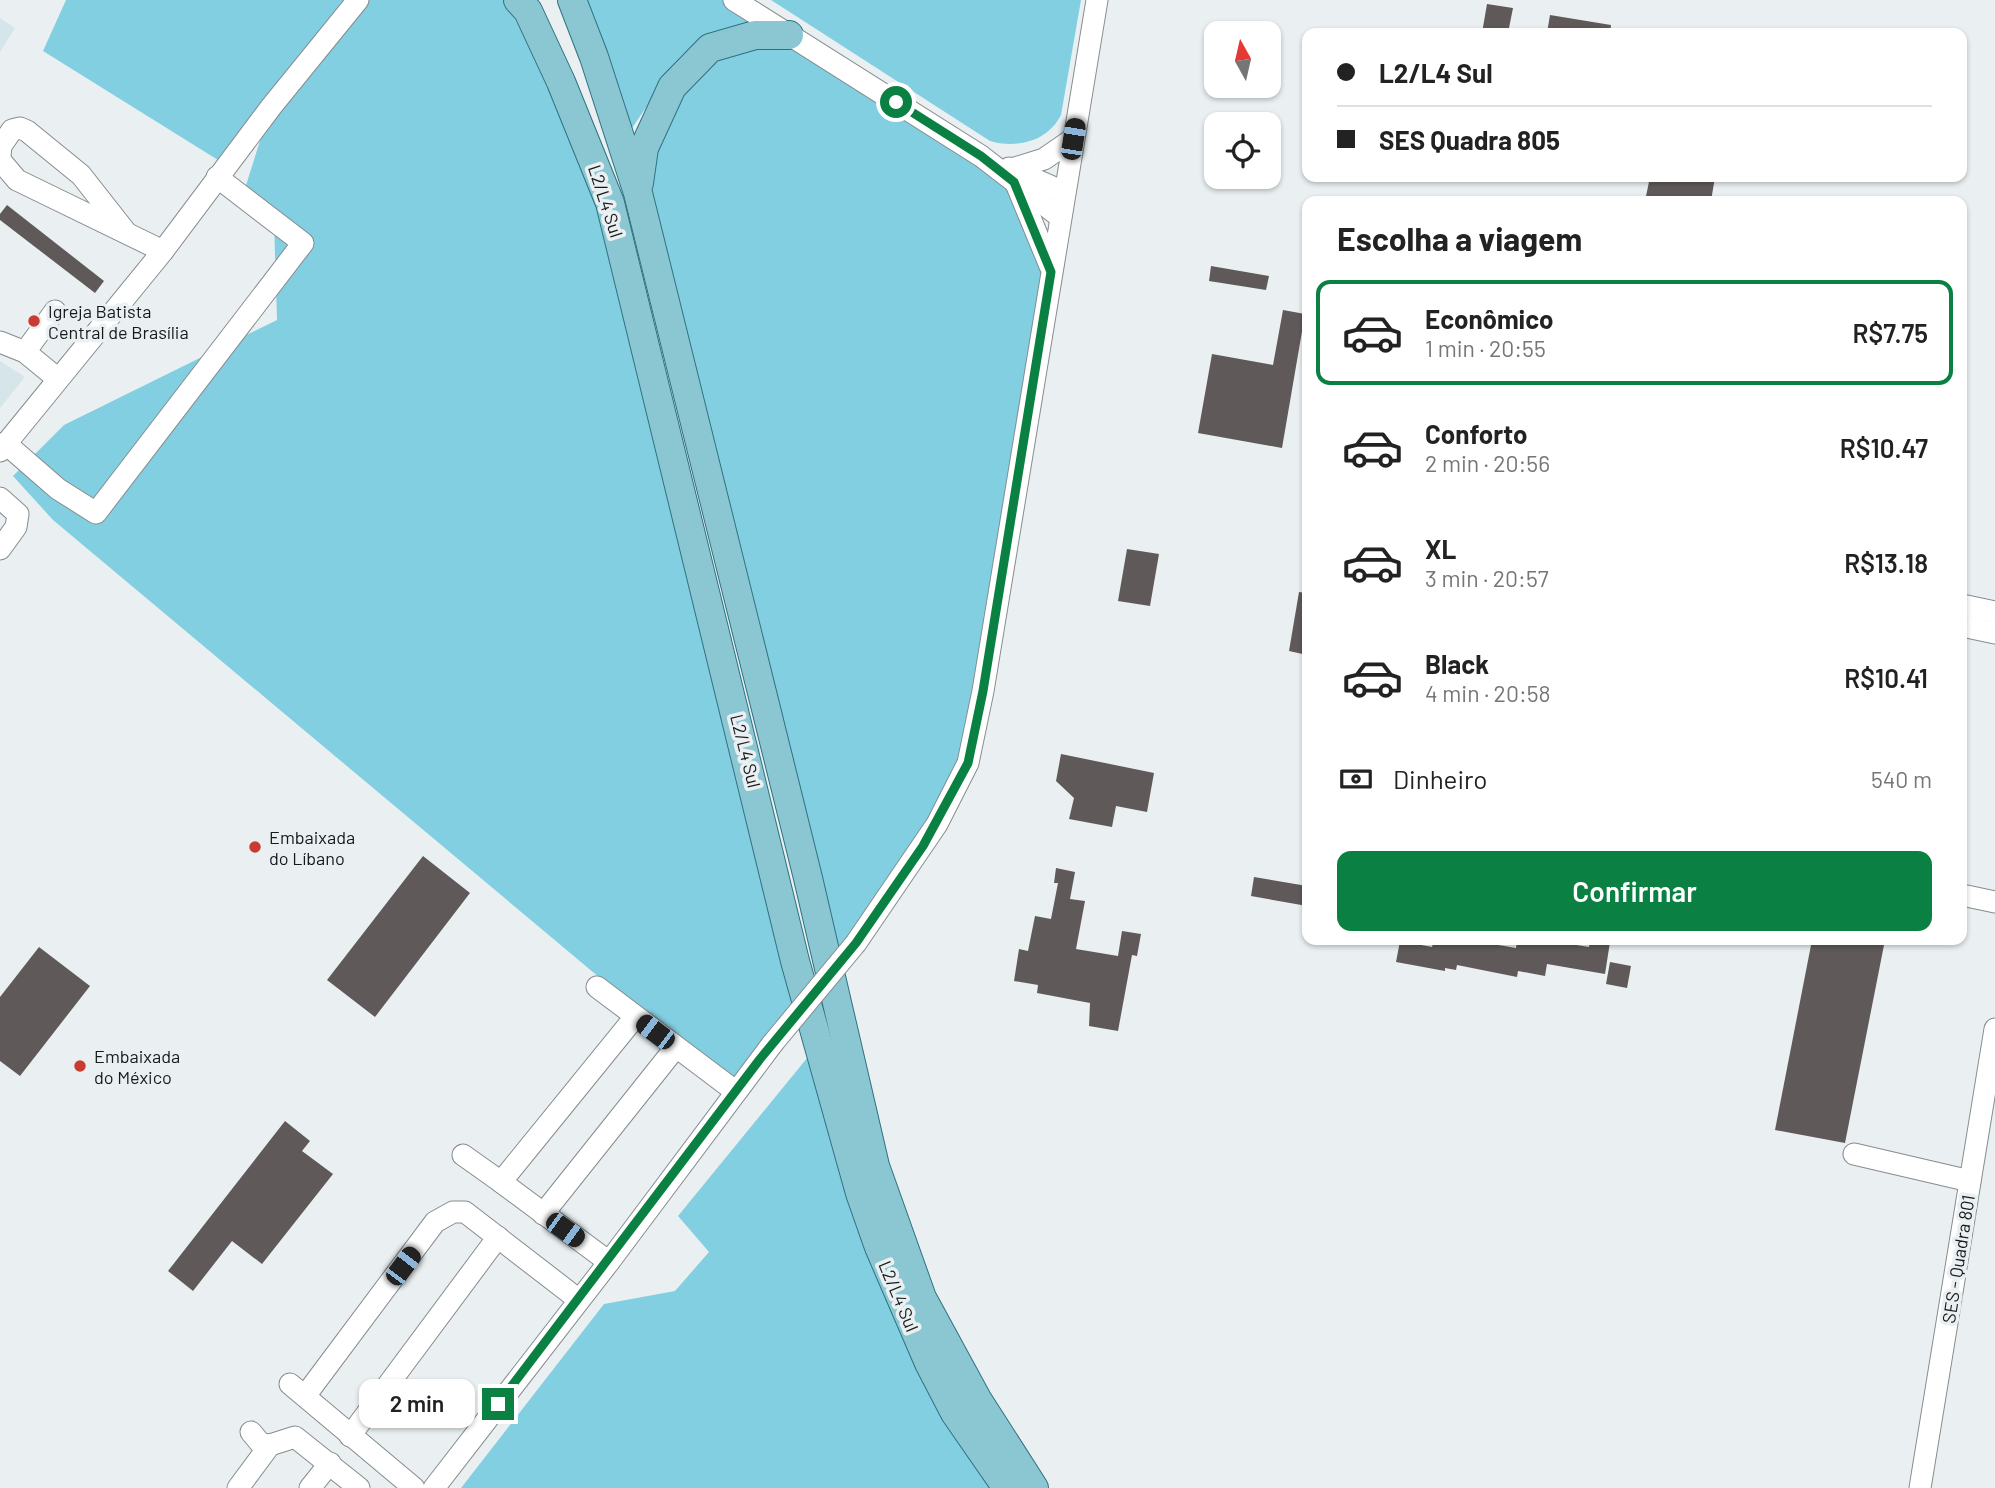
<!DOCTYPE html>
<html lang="pt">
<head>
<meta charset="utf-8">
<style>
	body { margin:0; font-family:Barlow,sans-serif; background:#f6f6f6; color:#222; height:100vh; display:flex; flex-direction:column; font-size:26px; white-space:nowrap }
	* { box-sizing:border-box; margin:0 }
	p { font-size:23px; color:#767676 }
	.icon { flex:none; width:38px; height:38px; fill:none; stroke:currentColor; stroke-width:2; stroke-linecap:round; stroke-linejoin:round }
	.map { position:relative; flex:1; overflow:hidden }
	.panel { position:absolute; left:1302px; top:196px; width:665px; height:749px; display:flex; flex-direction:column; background:#fff; border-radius:14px; box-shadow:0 2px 5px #0004 }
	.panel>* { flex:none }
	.hud { position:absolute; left:1302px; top:28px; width:665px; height:154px; border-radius:14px; box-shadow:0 2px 5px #0004; display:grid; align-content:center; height:154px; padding:0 35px; background:#fff }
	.needle { width:46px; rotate:352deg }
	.controls { position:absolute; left:1204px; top:21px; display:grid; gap:14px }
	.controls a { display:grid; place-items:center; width:77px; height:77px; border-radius:14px; background:#fff; box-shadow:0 2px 5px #0004; font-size:35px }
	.end { position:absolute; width:32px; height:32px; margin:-16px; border:9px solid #0b8043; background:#fff; box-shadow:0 0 0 4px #fff }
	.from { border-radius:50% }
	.bubble { position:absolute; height:49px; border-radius:14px; background:#fff; box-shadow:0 2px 5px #0004; font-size:23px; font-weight:600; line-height:49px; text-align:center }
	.car { position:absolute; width:21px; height:42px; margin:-21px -10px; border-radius:9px; box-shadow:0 0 5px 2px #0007; background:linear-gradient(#222 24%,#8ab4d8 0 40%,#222 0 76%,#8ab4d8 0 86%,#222 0) }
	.hud b { display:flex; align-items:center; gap:24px; height:66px; font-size:26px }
	.hud b+b { border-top:2px solid #e0e0e0 }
	.hud i { width:18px; height:18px; background:#222 }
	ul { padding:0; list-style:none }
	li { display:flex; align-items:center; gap:21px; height:105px; margin:0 14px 10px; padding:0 21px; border:4px solid transparent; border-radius:14px }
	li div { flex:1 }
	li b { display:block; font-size:26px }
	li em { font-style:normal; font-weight:600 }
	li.selected { border-color:#0b8043 }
	li>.icon { width:63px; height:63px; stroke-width:1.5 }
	h2 { padding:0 35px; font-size:32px; line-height:84px }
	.pay { display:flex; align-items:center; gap:18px; height:77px; padding:0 35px; font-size:26px }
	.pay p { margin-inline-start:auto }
	.cta { display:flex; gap:14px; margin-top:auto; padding:14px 35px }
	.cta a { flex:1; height:80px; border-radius:14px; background:#0b8043; color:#fff; font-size:28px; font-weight:600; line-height:80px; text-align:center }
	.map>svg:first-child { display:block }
	.built { fill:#d6e5e9 }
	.green { fill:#83cfe2 }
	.building { fill:#5f5a59 }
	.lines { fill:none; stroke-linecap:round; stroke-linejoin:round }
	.minor-casing { stroke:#868c8d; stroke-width:23 }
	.major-casing { stroke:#30717f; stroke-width:30 }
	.minor { stroke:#fff; stroke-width:21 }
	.major { stroke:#8bc7d3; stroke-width:28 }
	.minor-bridge-casing { stroke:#868c8d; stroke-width:23; stroke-linecap:butt }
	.minor-bridge { stroke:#fff; stroke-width:21 }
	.route { stroke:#0b8043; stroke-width:9 }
	.poi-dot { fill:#c93c31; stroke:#eaf0f2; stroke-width:2.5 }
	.labels { text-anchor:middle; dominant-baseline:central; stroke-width:7; stroke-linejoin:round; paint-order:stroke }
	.street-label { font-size:18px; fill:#17191a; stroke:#eaf0f2 }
	.poi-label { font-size:18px; fill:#17191a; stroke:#eaf0f2; text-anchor:start }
</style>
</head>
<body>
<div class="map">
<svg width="1995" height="1488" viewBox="0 0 1995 1488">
	<rect width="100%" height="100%" fill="#eaf0f2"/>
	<g class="built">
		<polygon points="0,18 15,28 0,52"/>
		<polygon points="0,361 25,377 0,408"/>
	</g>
	<g class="green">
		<polygon points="66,0 518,0 610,203 805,995 735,1091 53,520 13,476 64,425 277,320 274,221 242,198 270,109 226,165 43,51"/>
		<polygon points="572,0 734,0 1015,182 1051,272 968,763 856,943 826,955 638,193 644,148 708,48 676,63 622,143"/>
		<path d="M 771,0 L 1081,0 L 1061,115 C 1048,141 1017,149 990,141 Z"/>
		<polygon points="812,1052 994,1488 461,1488 604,1304 675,1291 709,1252 678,1216"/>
	</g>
	<g class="building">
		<polygon points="1487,4 1513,8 1508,33 1482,33"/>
		<polygon points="1550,15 1611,25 1610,33 1547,33"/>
		<polygon points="1650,177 1715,177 1711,201 1645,201"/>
		<polygon points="7,205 104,281 95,293 0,220 0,214"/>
		<polygon points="1211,266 1269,276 1266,290 1209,281"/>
		<polygon points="1283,310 1305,314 1282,448 1198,433 1212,354 1273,365"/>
		<polygon points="1127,549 1159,554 1150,606 1118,601"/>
		<polygon points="1299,592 1307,593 1307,655 1289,651"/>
		<polygon points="1061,754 1154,773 1147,812 1116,806 1112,827 1069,819 1074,798 1056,781"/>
		<polygon points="423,856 470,893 375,1017 327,980"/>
		<polygon points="1056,868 1075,872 1070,899 1085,901 1076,949 1118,956 1122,931 1141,934 1137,956 1132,955 1118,1031 1089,1026 1090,1003 1037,993 1038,985 1014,981 1019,949 1028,951 1035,916 1051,919 1058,883 1054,883"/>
		<polygon points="1254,877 1307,886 1307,906 1251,896"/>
		<polygon points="1434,940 1469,940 1516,948 1517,940 1550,945 1551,941 1589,947 1590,940 1610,942 1605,974 1547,964 1545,976 1518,971 1517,977 1457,965 1456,970 1445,968 1445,971 1396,962 1400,941 1432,947"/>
		<polygon points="1812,940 1885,940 1845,1143 1775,1130"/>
		<polygon points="39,947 90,986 20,1076 0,1061 0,997"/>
		<polygon points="1610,962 1631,966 1627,988 1606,984"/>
		<polygon points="285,1121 310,1141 302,1151 333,1174 262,1264 232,1241 193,1291 168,1271"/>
	</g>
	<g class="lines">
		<g class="minor-casing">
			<g id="minor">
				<polyline points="734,0 981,156 1060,217"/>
				<polyline points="0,156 1,146 12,130 20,128 27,131 81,175 125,231"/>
				<polyline points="0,160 17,180 163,251"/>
				<polyline points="1009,168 1064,192"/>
				<polyline points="1012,169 1044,159 1073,139"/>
				<polyline points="1017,186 1050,266"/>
				<polyline points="0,342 25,352 58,379"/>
				<polyline points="25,352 55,311"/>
				<polyline points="5,443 58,489 96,513 303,243 217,177"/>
				<polyline points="0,451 163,251 271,107 358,0"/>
				<polyline points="0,498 18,514 16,527 0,549"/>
				<polyline points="1962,605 1995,612"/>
				<polyline points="1962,626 1995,633"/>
				<polyline points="1962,895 1995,902"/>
				<polyline points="856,943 937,824 968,763 983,691 1097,0"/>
				<polyline points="597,987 735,1091"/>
				<polyline points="1854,1154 1970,1181"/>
				<polyline points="463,1155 501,1182"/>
				<polyline points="543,1214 676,1047"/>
				<polyline points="609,1262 501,1182 635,1017"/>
				<polyline points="290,1384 414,1488"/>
				<polyline points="305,1396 435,1222 453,1212 465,1212 579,1300"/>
				<polyline points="251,1432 261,1444 270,1445 295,1437 359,1488"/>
				<polyline points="350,1436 498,1237"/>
				<polyline points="238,1488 270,1445"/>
				<polyline points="310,1488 330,1463"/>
				<polyline points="434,1488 609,1262 773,1043"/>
				<polyline points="1920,1488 1995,1029"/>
			</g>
		</g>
		<g class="major-casing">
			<g id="major">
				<polyline points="518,0 528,11 561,82 610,203 795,961 860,1193 879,1247 929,1363 955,1413 1007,1488"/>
				<polyline points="572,0 594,57 638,193 808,878 875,1166 922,1298 977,1399 1034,1488"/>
				<polyline points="639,183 644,148 672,87 710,48 755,35 789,35"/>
			</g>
		</g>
		<use href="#minor" class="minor"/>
		<use href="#major" class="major"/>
		<g class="minor-bridge-casing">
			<polyline id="minor-bridge" points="773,1043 856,943"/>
		</g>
		<use href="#minor-bridge" class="minor-bridge"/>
	</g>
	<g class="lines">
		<polyline class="route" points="498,1404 760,1059 856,943 923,846 968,763 983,691 1051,272 1014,182 981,156 896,102"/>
	</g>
	<g class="poi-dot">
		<circle cx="34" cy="321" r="7"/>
		<circle cx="255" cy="847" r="7"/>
		<circle cx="80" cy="1066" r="7"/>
	</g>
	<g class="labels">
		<g class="street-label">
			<text transform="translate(606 201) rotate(72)">L2/L4 Sul</text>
			<text transform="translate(746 751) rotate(76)">L2/L4 Sul</text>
			<text transform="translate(1958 1259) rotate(-81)">SES - Quadra 801</text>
			<text transform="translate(899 1296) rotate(67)">L2/L4 Sul</text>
		</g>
		<g class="poi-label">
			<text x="48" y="311">Igreja Batista<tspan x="48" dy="21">Central de Brasília</tspan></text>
			<text x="269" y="837">Embaixada<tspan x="269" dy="21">do Líbano</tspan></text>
			<text x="94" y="1056">Embaixada<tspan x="94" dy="21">do México</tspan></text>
		</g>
	</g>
</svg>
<div class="controls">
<a><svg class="needle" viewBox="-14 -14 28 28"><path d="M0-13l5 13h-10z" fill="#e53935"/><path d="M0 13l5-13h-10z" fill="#767676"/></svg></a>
<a><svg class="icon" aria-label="locate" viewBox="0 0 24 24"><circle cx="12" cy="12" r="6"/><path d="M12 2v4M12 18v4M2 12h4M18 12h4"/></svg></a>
</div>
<i class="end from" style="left:896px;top:102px"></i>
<i class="end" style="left:498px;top:1404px"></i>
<div class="bubble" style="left:359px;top:1379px;width:116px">2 min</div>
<i class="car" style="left:1073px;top:139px;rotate:9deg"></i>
<i class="car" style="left:655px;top:1032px;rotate:307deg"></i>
<i class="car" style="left:565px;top:1230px;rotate:126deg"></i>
<i class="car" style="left:403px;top:1266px;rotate:37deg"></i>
<div class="hud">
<b><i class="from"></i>L2/L4 Sul</b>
<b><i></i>SES Quadra 805</b>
</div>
<section class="panel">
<h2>Escolha a viagem</h2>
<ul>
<li class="selected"><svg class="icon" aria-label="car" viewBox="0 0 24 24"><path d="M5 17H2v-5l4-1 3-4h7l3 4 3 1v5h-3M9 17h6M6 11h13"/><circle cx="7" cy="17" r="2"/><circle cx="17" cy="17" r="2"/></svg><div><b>Econômico</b><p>1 min · 20:55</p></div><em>R$7.75</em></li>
<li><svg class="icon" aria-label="car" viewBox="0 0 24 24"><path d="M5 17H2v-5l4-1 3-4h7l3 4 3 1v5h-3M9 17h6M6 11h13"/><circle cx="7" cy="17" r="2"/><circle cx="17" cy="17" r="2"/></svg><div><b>Conforto</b><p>2 min · 20:56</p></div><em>R$10.47</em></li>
<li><svg class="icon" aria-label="car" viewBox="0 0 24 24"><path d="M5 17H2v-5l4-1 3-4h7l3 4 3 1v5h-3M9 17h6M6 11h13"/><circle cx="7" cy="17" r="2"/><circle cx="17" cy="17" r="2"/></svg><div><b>XL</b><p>3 min · 20:57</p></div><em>R$13.18</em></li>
<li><svg class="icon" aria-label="car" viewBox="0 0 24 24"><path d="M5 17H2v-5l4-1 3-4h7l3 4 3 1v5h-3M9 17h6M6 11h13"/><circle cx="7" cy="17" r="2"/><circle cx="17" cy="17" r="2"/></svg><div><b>Black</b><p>4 min · 20:58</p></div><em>R$10.41</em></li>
</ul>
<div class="pay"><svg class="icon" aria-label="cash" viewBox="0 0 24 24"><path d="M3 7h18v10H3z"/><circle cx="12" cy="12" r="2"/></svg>Dinheiro<p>540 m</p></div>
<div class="cta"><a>Confirmar</a></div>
</section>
</div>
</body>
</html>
